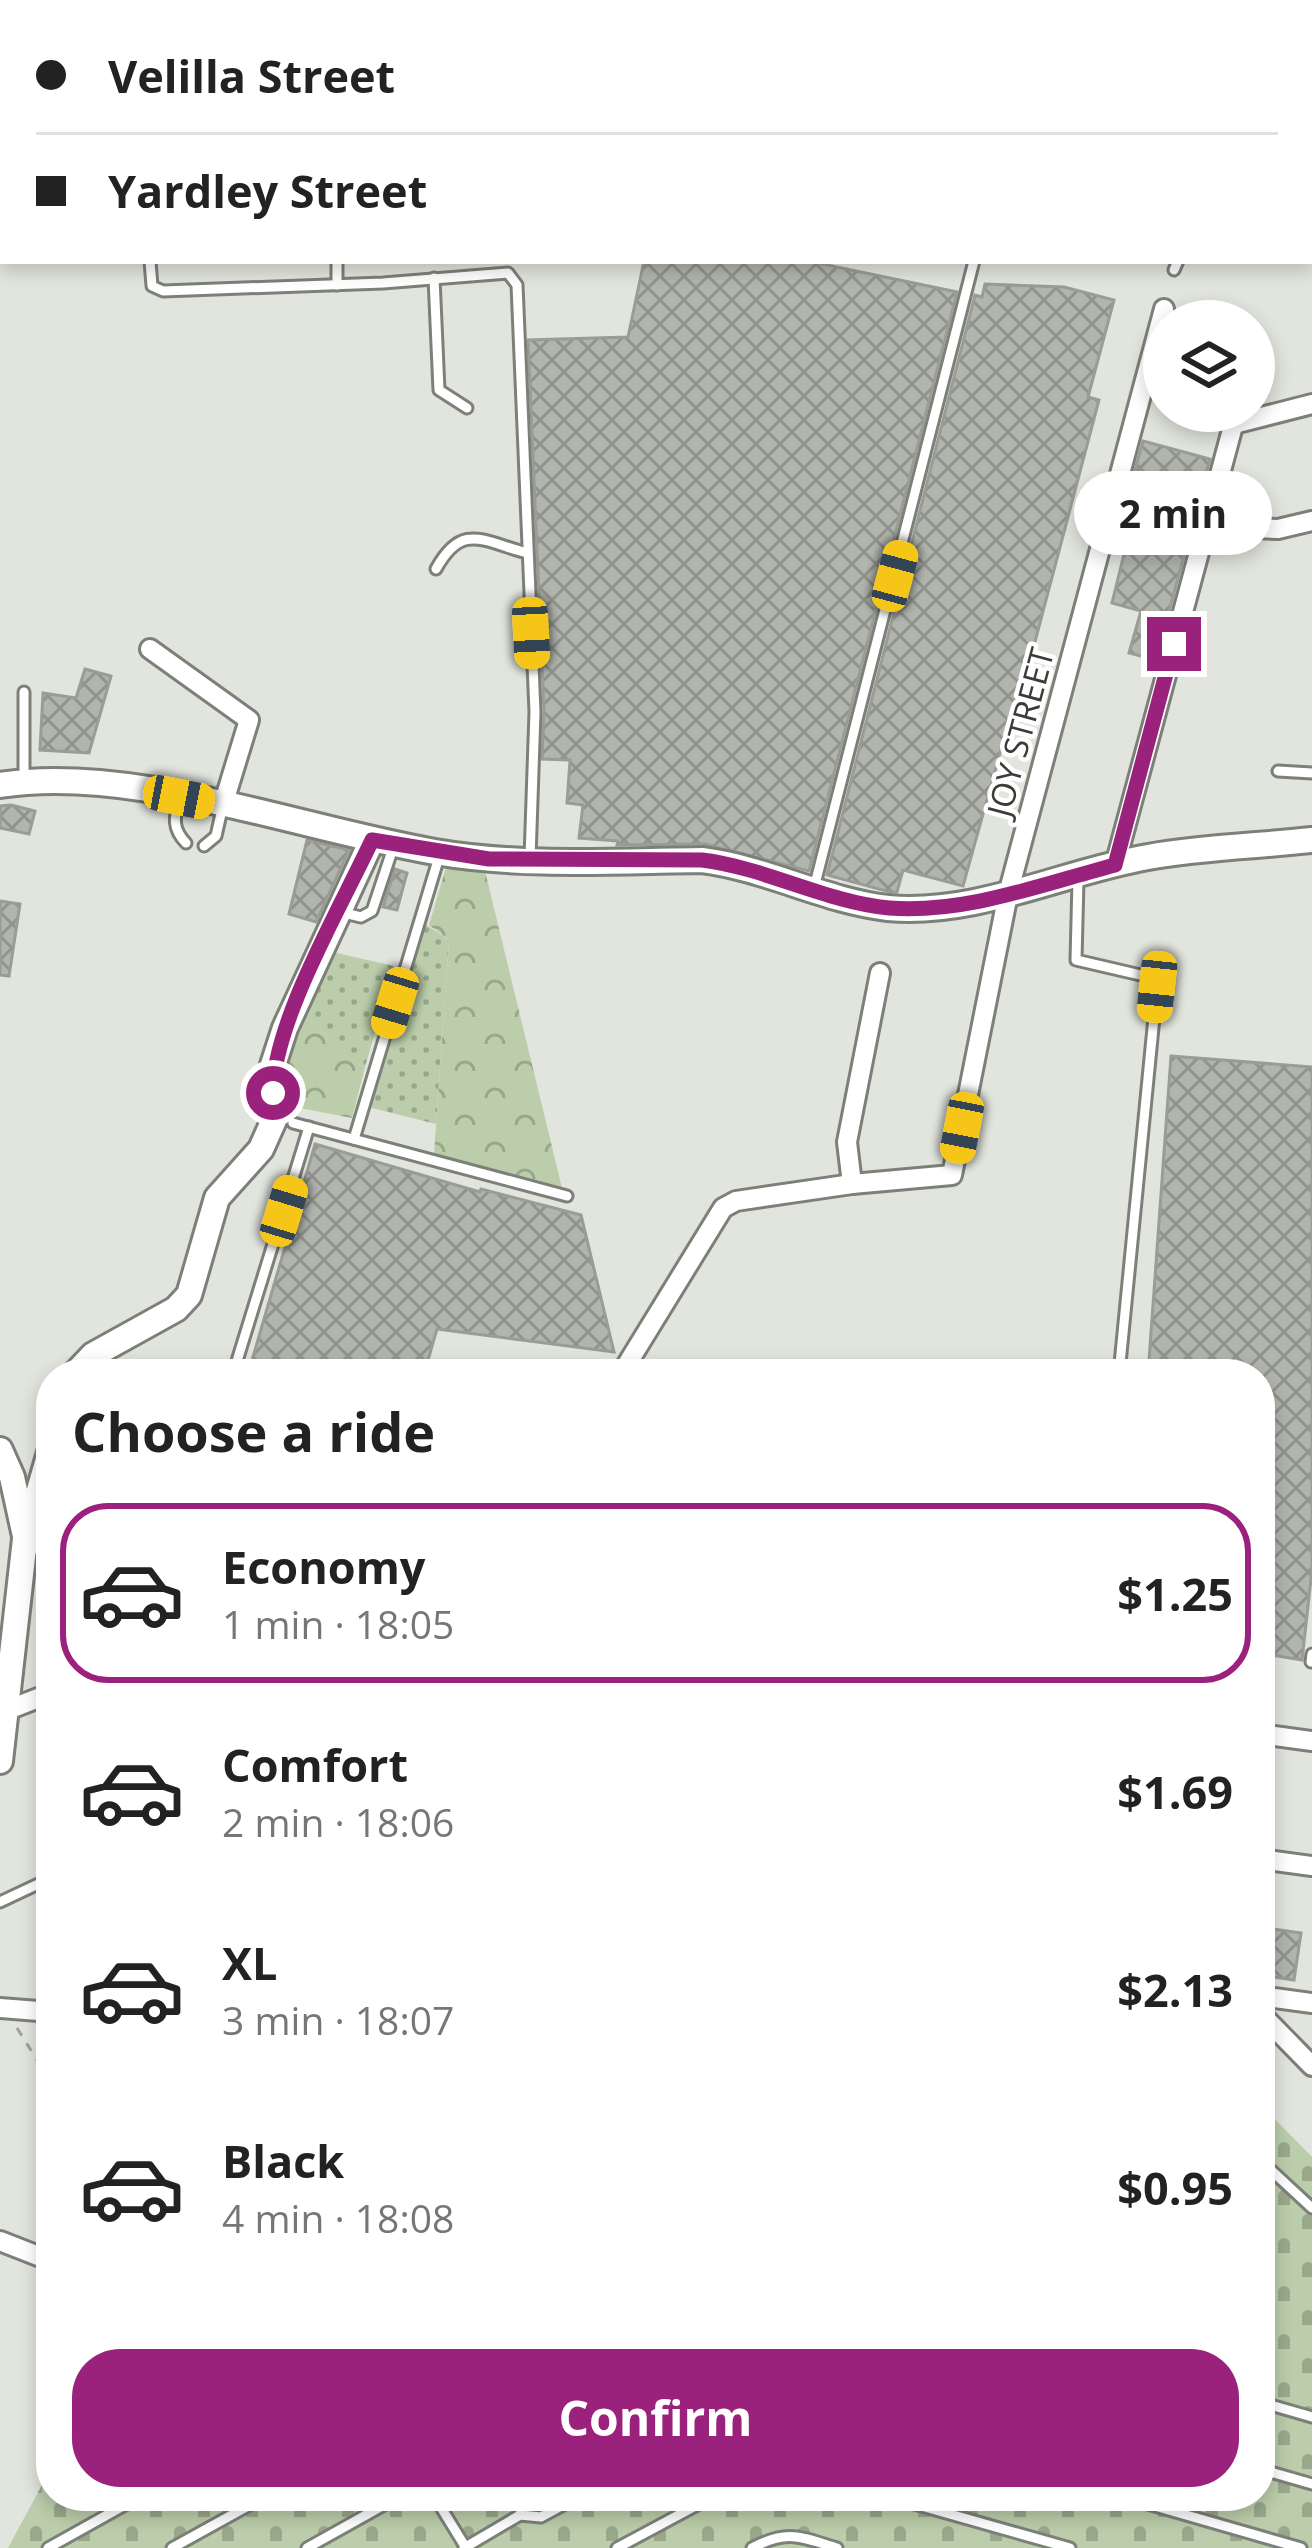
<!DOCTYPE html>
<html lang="en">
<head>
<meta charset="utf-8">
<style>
	body { margin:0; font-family:"Open Sans",sans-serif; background:#f2f2f2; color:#222; height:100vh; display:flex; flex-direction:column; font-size:45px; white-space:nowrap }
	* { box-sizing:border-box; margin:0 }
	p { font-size:39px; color:#767676 }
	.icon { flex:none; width:66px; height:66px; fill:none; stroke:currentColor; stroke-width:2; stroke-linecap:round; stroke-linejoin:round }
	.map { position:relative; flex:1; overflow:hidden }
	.details { position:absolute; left:36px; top:1359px; width:1239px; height:1152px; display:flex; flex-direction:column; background:#fff; border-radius:48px; box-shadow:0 6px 18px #0003 }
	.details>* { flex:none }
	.top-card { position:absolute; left:0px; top:0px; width:1314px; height:264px; box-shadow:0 6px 18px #0003; display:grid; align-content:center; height:264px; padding:0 36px; background:#fff }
	.fabs { position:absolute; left:1143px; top:300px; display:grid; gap:24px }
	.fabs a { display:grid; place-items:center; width:132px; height:132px; border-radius:50%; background:#fff; box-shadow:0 6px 18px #0003; font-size:60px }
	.end { position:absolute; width:54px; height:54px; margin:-27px; border:15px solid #9a227d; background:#fff; box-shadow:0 0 0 6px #fff }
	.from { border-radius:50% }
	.bubble { position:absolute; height:84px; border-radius:42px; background:#fff; box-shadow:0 6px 18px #0003; font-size:39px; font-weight:700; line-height:84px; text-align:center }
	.car { position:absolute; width:36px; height:72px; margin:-36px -18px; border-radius:15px; box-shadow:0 0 9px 3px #0007; background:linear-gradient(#f5c518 24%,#345 0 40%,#f5c518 0 76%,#345 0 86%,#f5c518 0) }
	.top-card b { display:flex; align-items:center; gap:42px; height:114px; font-size:45px }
	.top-card b+b { border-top:3px solid #e0e0e0 }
	.top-card i { width:30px; height:30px; background:#222 }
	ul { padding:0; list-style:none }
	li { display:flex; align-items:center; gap:36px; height:180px; margin:0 24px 18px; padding:0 12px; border:6px solid transparent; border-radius:48px }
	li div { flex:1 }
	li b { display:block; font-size:45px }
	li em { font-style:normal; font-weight:700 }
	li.on { border-color:#9a227d }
	li>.icon { width:108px; height:108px; stroke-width:1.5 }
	h2 { padding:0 36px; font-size:54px; line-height:144px }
	.primary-button { display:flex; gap:24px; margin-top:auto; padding:24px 36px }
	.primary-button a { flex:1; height:138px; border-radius:48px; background:#9a227d; color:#fff; font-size:48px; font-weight:700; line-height:138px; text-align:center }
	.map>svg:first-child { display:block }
	.grass { fill:url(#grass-dots) }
	.forest { fill:url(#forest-crowns) }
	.cemetery { fill:url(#cemetery-stones) }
	.building { fill:url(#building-cross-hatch); stroke:#999d95; stroke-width:3 }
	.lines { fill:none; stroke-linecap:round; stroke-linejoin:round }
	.service-casing { stroke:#7c8078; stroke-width:15 }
	.minor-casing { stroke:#7c8078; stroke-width:24 }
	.secondary-casing { stroke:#7c8078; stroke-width:30 }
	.path { stroke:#a0a39d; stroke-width:3; stroke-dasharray:9 9; stroke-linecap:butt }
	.service { stroke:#fff; stroke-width:9 }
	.minor { stroke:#fff; stroke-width:18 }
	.secondary { stroke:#fff; stroke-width:24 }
	.route { stroke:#9a227d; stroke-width:15 }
	.labels { text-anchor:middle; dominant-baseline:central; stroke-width:9; stroke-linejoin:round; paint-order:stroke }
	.street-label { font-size:33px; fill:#3a3c39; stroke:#fff }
</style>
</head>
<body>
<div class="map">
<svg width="1312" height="2548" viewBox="0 0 1312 2548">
	<defs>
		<pattern id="grass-dots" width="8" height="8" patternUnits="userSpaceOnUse" patternTransform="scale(3)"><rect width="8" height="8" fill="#bbcdaa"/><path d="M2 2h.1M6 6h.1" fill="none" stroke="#99a88b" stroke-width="1.8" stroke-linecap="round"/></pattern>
		<pattern id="forest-crowns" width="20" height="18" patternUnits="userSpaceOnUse" patternTransform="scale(3)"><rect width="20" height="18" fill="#bbcdaa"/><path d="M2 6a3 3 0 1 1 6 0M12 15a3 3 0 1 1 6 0" fill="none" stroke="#99a88b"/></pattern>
		<pattern id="cemetery-stones" width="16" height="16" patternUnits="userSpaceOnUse" patternTransform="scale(3)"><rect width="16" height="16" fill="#bbcdaa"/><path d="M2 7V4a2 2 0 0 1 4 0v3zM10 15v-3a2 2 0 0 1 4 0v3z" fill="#99a88b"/></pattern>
		<pattern id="building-cross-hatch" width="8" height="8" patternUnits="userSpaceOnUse" patternTransform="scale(3)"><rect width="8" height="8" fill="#b1b5ad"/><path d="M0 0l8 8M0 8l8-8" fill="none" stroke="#91948e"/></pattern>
	</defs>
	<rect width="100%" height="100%" fill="#e1e5dd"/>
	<g class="grass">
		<polygon points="425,924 449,940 436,1124 368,1107"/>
		<path d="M 328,951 L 394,966 L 365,1067 C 338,1057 324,1031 302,1013 Z"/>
	</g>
	<g class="forest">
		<polygon points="447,864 485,871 562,1188 434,1154 449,940 429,925"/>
		<path d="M 302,1013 C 324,1031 338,1057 365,1067 L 352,1118 L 289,1106 L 286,1067 Z"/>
	</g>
	<polygon class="cemetery" points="1260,2104 1312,2157 1312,2548 8,2548 51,2468 51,2496 1260,2496"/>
	<g class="building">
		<polygon points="644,261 808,261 957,292 809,871 705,844 617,845 618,841 579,838 583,805 567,803 570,760 542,759 544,712 528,340 628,337"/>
		<polygon points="985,284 1064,287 1114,300 1088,397 1099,400 1032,653 1028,652 963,886 903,870 897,892 890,892 827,875 975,295 982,297"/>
		<polygon points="1143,441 1210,459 1156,660 1129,653 1141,611 1112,603 1126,546 1115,543"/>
		<polygon points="85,669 111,676 89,753 40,750 43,693 76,698"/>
		<polygon points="11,805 35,811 29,834 0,828 0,806"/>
		<polygon points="307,840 349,850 316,922 289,914"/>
		<polygon points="395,869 407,873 397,910 383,907"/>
		<polygon points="0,901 20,904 9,976 0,975"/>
		<polygon points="1171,1056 1312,1067 1312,1570 1302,1660 1260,1653 1260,1374 1148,1374"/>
		<polygon points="315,1144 480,1192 481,1189 581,1215 614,1352 437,1329 424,1374 248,1374"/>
		<polygon points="1266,1928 1301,1933 1294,1980 1260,1975"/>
	</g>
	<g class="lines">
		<g class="service-casing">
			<g id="service">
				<polyline points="333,0 334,3"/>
				<polyline points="39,3 39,0"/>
				<polyline points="1003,3 1003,0"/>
				<polyline points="1296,3 1298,0"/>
				<polyline points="0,134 3,124"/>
				<polyline points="150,261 152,286 163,291 383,283 508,273 517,285 535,712 530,858"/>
				<polyline points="337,261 337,285"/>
				<polyline points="1174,270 1178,261"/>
				<polyline points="434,278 439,390 467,408"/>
				<path d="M 436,569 C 462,522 482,541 527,553"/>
				<polyline points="1278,771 1312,773"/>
				<polyline points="24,781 24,692"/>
				<path d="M 179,797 C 175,816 171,828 186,843"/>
				<polyline points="204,846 216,836 223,805"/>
				<polyline points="1078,880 1076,960 1149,977 1157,987 1119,1374"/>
				<polyline points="814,888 974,261"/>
				<polyline points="344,913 361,917 372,911 393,848"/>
				<polyline points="293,1123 567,1196"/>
				<polyline points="354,1139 439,857"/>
				<polyline points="233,1374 309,1127"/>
				<polyline points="1311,1662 1312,1654"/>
				<polyline points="0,1902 51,1878"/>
				<polyline points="1260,2160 1312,2208"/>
				<polyline points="1260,2402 1312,2417"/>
				<polyline points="1260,2469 1312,2484"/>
				<polyline points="434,2496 466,2548"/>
				<polyline points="886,2496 1070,2548"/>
				<polyline points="1120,2496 1301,2548"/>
				<polyline points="520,2515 526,2496"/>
				<polyline points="48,2548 141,2496"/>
				<polyline points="172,2548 266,2496"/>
				<polyline points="307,2548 400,2496"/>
				<polyline points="464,2548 520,2515 541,2517 580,2496"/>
				<polyline points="617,2548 714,2496"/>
				<path d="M 752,2548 C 788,2529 800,2537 837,2548"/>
			</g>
		</g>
		<g class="minor-casing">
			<g id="minor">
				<polyline points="1234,424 1312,404"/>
				<polyline points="1206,526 1278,529 1312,521"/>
				<polyline points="150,649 249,720 223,805"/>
				<polyline points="1115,865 1237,411"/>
				<polyline points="852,1184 847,1142 880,973"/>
				<polyline points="621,1374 723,1208 736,1201 852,1184 952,1175 1008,894 1164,309"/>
				<polyline points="25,1542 51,1547"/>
				<polyline points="5,1711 51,1693"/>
				<polyline points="1260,1734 1312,1741"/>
				<polyline points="1260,1859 1312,1866"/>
				<polyline points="1260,1996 1312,2003"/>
				<polyline points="0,2008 51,2012"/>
				<polyline points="1260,2013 1312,2066"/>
				<polyline points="0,2241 51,2261"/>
			</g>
		</g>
		<g class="secondary-casing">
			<g id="secondary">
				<path d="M 0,785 C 131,764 302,829 435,852 C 523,867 614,861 702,860 C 766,868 825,901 888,908 C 977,916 1062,872 1148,857 C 1201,847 1258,846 1312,840"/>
				<polyline points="75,1374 93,1355 176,1309 189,1295 217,1198 261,1149 274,1120 273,1065 285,1028 372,840"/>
				<polyline points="0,1450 12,1477 25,1536"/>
				<polyline points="0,1761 25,1539 51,1449"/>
			</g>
		</g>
		<polyline class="path" points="17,2028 51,2082"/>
		<use href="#service" class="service"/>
		<use href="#minor" class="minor"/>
		<use href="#secondary" class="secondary"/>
	</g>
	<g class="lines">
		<path class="route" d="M 273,1093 C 273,1022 341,907 372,840 L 489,859 L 702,860 C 766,868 826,902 889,908 C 965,914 1043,884 1115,865 L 1174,644"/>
	</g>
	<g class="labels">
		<g class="street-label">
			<text transform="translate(1020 732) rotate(-75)">JOY STREET</text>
		</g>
	</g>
</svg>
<div class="fabs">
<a><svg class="icon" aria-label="layers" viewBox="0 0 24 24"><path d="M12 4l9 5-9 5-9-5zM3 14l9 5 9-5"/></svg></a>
</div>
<i class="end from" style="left:273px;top:1093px"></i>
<i class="end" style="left:1174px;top:644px"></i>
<div class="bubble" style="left:1074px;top:471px;width:198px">2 min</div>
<i class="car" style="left:895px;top:576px;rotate:15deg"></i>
<i class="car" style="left:531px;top:633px;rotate:177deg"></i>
<i class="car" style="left:179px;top:797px;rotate:101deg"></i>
<i class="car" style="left:1157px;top:987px;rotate:186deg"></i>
<i class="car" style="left:395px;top:1003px;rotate:197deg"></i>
<i class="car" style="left:962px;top:1128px;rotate:191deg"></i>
<i class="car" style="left:284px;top:1211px;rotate:17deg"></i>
<div class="top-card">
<b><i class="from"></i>Velilla Street</b>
<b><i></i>Yardley Street</b>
</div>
<section class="details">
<h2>Choose a ride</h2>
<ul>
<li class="on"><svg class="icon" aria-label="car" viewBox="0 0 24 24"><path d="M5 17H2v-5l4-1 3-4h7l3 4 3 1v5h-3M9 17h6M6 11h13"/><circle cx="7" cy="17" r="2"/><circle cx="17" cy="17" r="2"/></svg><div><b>Economy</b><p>1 min · 18:05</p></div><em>$1.25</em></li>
<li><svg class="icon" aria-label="car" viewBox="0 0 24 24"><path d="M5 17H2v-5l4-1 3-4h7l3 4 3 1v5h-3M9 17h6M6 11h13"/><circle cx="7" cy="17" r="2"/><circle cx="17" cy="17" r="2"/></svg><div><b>Comfort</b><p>2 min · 18:06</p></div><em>$1.69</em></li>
<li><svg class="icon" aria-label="car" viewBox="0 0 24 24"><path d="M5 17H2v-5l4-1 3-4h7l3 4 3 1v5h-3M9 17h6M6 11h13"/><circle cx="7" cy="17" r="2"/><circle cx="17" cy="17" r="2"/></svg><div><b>XL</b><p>3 min · 18:07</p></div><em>$2.13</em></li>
<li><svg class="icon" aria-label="car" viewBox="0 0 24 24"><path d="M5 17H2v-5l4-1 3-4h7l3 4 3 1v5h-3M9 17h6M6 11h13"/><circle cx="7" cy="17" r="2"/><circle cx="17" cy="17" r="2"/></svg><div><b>Black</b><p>4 min · 18:08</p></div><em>$0.95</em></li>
</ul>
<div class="primary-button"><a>Confirm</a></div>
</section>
</div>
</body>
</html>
